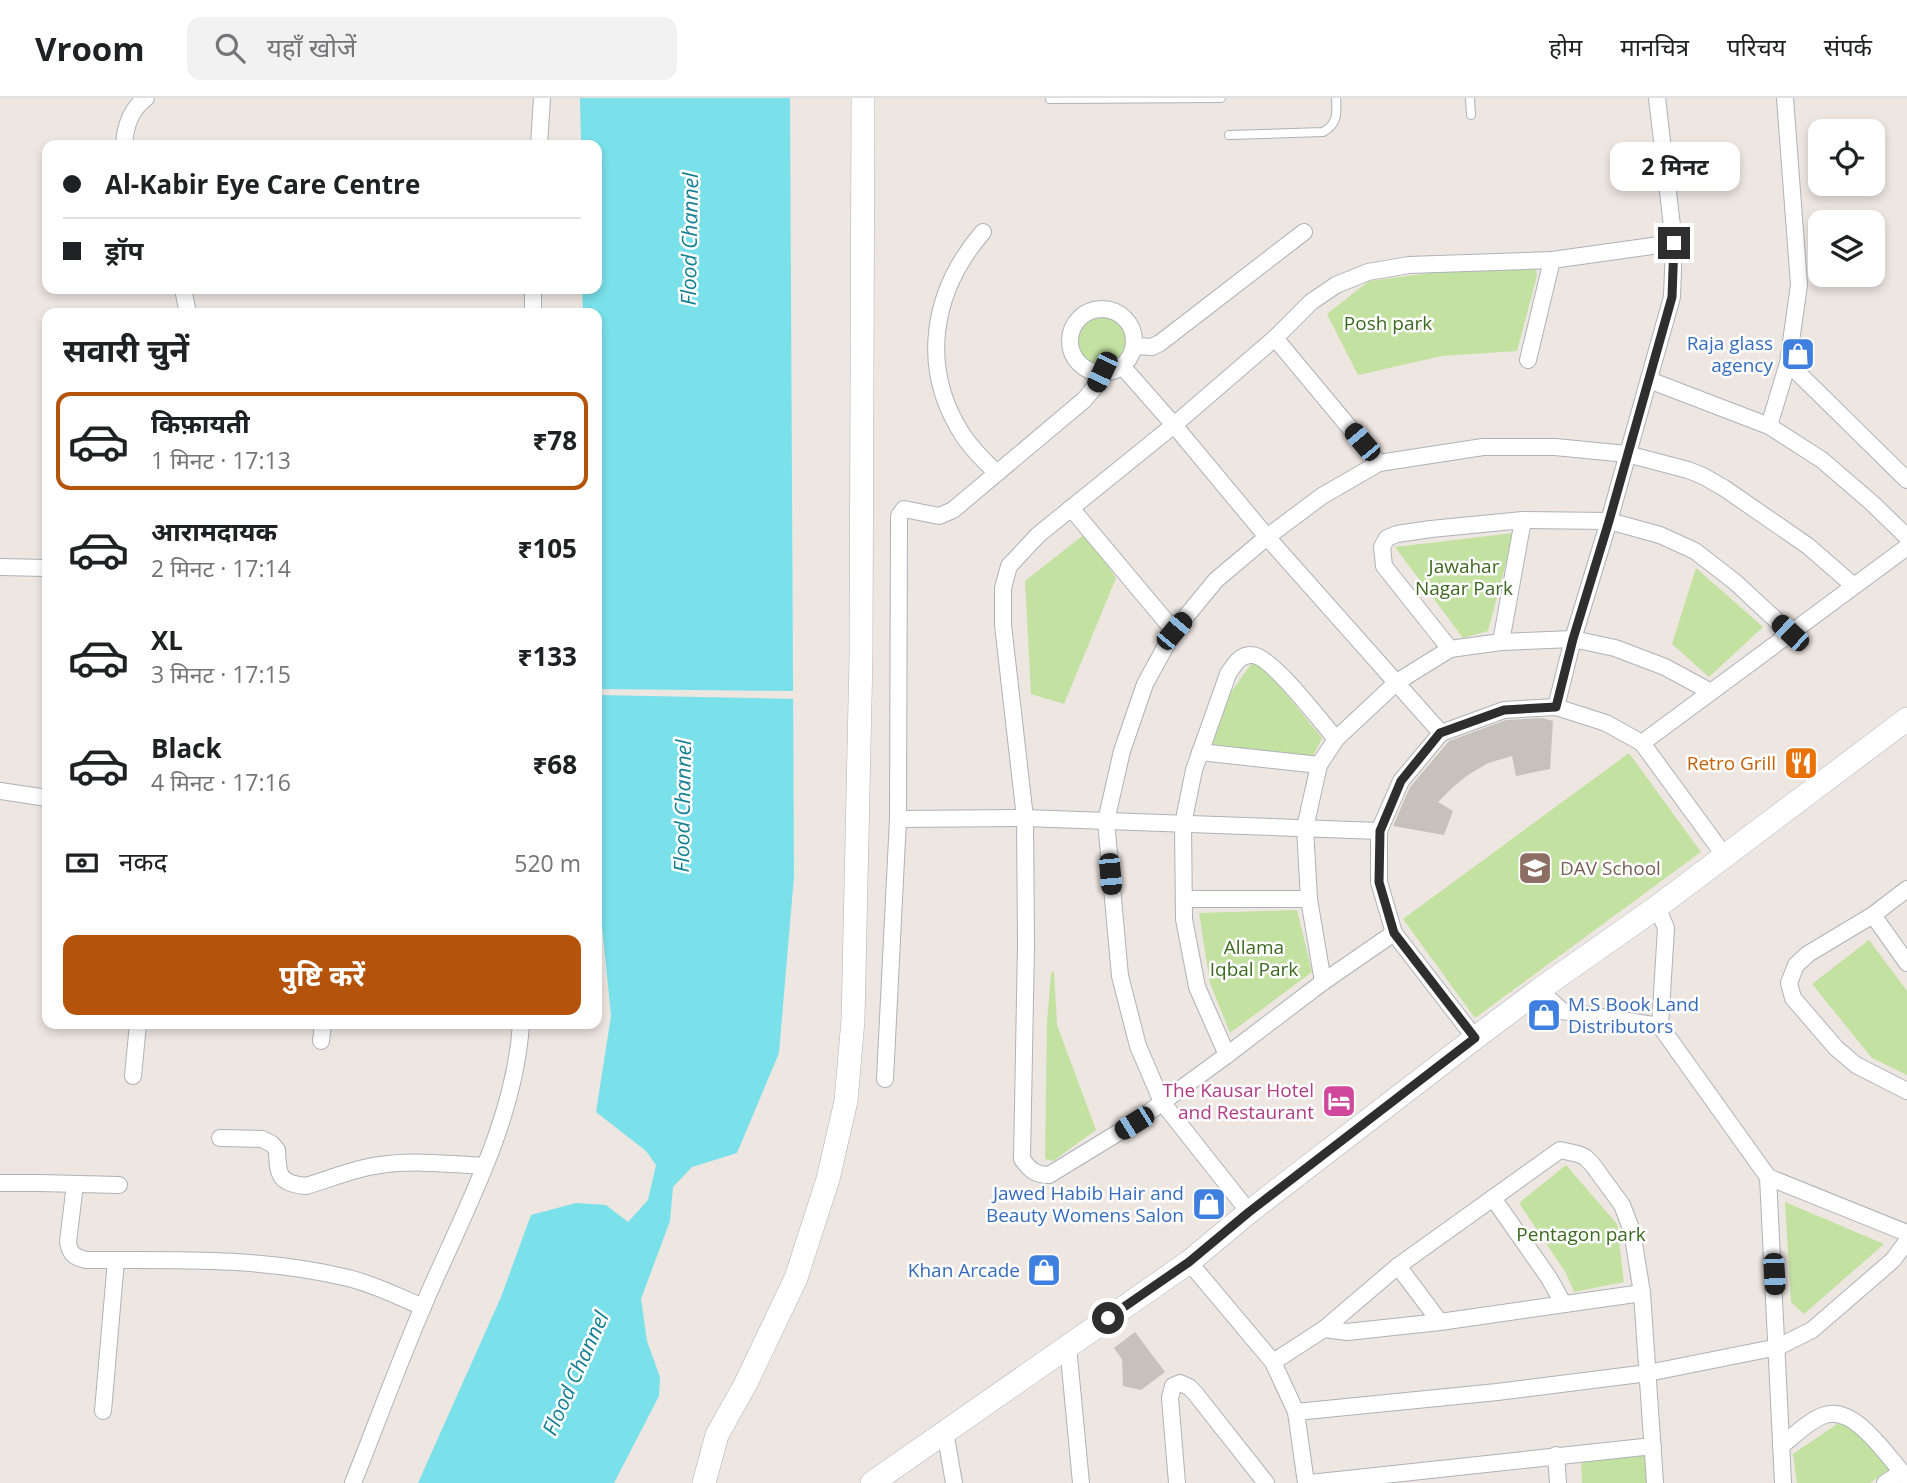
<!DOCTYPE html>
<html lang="hi">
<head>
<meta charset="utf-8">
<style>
	body { margin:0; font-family:"Open Sans","Noto Sans Devanagari",sans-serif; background:#f2f2f2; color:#202124; height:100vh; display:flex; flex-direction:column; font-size:26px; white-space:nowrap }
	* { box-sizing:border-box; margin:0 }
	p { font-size:23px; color:#757577 }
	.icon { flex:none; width:38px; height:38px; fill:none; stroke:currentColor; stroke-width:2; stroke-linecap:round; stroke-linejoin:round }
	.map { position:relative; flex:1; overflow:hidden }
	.side { position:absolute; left:42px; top:210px; width:560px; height:721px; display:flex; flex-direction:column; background:#fff; border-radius:14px; box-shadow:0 4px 10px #0003 }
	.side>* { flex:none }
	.guide { position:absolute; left:42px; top:42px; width:560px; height:154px; border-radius:14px; box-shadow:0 4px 10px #0003; display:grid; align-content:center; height:154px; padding:0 21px; background:#fff }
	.tools { position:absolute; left:1808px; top:21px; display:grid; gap:14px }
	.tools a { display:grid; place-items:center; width:77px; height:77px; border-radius:14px; background:#fff; box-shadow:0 4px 10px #0003; font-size:35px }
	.end { position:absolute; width:32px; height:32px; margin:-16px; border:9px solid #2e2e2e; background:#fff; box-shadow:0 0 0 4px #fff }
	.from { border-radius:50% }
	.bubble { position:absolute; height:49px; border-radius:14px; background:#fff; box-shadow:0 4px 10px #0003; font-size:23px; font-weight:700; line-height:49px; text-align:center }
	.car { position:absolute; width:21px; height:42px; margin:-21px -10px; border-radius:9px; box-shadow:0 0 5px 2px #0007; background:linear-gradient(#222 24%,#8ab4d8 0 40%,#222 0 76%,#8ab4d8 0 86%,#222 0) }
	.guide b { display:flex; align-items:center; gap:24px; height:66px; font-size:26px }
	.guide b+b { border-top:2px solid #e0e0e0 }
	.guide i { width:18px; height:18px; background:#202124 }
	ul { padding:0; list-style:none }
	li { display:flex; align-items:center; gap:21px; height:98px; margin:0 14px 10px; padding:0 7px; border:4px solid transparent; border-radius:14px }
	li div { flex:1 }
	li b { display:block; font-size:26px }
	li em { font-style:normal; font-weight:700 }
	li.selected { border-color:#b45309 }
	li>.icon { width:63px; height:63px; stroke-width:1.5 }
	h2 { padding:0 21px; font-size:32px; line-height:84px }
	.pay { display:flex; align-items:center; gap:18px; height:77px; padding:0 21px; font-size:26px }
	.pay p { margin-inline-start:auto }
	.primary-button { display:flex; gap:14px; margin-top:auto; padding:14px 21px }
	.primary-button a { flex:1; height:80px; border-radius:14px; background:#b45309; color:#fff; font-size:28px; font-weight:700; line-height:80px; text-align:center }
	header { display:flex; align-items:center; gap:42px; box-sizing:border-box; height:98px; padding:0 35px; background:#fff; border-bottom:2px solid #e0e0e0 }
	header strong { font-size:33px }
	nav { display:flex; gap:38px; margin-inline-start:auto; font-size:24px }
	.search { width:490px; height:63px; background:#f2f2f2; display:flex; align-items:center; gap:18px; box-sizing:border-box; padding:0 24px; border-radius:14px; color:#757577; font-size:26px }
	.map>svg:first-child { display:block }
	.green { fill:#c3e1a1 }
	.water { fill:#7ae1ea }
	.pier { fill:#eee6e1 }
	.building { fill:#c7c1bc }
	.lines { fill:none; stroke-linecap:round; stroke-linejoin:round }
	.lane-casing { stroke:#aeb2b9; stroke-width:10 }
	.street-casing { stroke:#aeb2b9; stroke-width:18 }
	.secondary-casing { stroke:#aeb2b9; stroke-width:24 }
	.lane { stroke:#fff; stroke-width:8 }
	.street { stroke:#fff; stroke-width:16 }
	.secondary { stroke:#fff; stroke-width:23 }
	.route { stroke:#2e2e2e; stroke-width:9 }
	.labels { text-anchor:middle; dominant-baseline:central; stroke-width:5; stroke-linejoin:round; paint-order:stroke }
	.park-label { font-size:19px; fill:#3c691f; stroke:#fff }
	.shop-label { font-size:19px; fill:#366cbe; stroke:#fff; text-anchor:end }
	.food-label { font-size:19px; fill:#c56008; stroke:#fff; text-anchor:end }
	.education-label { font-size:19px; fill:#785e54; stroke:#fff; text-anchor:start }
	.hotel-label { font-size:19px; fill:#b23c85; stroke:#fff; text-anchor:end }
	.water-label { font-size:21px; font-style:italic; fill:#148094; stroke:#fff }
</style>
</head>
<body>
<header>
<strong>Vroom</strong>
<div class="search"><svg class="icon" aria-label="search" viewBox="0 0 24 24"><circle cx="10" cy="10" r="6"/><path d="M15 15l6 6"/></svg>यहाँ खोजें</div>
<nav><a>होम</a><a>मानचित्र</a><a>परिचय</a><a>संपर्क</a></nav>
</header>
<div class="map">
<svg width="1907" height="1385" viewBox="0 0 1907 1385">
	<rect width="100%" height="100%" fill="#eee6e1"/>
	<g class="green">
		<polygon points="1536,171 1537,178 1517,253 1442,258 1358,277 1327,216 1369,183 1445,173"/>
		<circle cx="1103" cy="242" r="27"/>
		<polygon points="1086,435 1116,480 1064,606 1031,596 1025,483"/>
		<polygon points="1514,435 1488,533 1463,540 1395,449"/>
		<polygon points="1696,470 1763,529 1709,579 1672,546"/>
		<polygon points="1256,559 1322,640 1313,658 1211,647 1229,597"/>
		<polygon points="1629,655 1701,754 1475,920 1403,821"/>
		<polygon points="1297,812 1312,874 1230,935 1210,885 1199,815"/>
		<polygon points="1869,842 1907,893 1907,977 1872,960 1812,886"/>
		<polygon points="1054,873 1057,927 1096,1032 1053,1063 1045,1061 1047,924 1051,875"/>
		<polygon points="1566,1067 1617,1126 1624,1184 1574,1194 1566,1175 1519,1105"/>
		<polygon points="1785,1104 1884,1146 1804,1216 1791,1204"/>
		<polygon points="1837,1326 1854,1328 1891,1370 1870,1385 1797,1385 1793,1356"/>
		<polygon points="1646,1356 1647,1385 1582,1385 1581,1364"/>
	</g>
	<polygon class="water" points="580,0 790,0 794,778 779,955 737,1055 692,1069 673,1089 670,1123 641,1201 647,1243 660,1279 659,1298 614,1385 418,1385 501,1199 531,1117 576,1105 606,1107 628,1124 648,1102 656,1067 646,1053 596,1014 611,918 597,776 597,215 583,215 582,191 597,191 597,47 581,47"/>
	<polygon class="pier" points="597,591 796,593 796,601 597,597"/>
	<g class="building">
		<polygon points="1542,620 1553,623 1550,671 1516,678 1512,658 1488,665 1468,677 1453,689 1438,704 1453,713 1444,737 1393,728 1410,689 1449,643 1506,622"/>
		<polygon points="1135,1234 1165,1274 1141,1292 1123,1288 1122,1261 1114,1250"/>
	</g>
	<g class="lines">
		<g class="lane-casing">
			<g id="lane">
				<polyline points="1470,0 1471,17"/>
				<polyline points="1050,1 1221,0"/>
				<path d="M 1229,37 L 1323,34 C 1338,26 1337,15 1336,0"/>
			</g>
		</g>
		<g class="street-casing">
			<g id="street">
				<path d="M 124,47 C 125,29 131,11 146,0"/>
				<polyline points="539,47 542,0"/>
				<path d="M 983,134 C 931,194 919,271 964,339 C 974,353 985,364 997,375"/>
				<polyline points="183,191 188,215"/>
				<circle cx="1102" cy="243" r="32"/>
				<polyline points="533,215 533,191"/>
				<polyline points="1275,240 1379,365"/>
				<polyline points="1134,248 1152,249 1160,245 1304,134"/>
				<polyline points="1528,262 1552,162"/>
				<polyline points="1788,265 1907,382"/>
				<polyline points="1122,268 1174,327 1267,439 1441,635"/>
				<polyline points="1649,282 1769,328 1822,362 1872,405 1907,439"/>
				<polyline points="1769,328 1788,265 1799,187 1785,0"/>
				<polyline points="1071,410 1174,533"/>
				<polyline points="0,469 47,470"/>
				<polyline points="1501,544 1523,422"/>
				<polyline points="1450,551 1384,468 1382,449 1387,440 1397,436 1431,431 1523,422 1609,423 1660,437 1695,453 1735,484 1790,535"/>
				<polyline points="1556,609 1573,541 1609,423 1672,199 1674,145 1657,0"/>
				<polyline points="1642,645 1907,449"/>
				<polyline points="1200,654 1319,667"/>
				<polyline points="0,693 47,700"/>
				<polyline points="898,721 1025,720 1379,733"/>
				<polyline points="1907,791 1873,817 1808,856 1796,867 1789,885 1793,900 1836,950 1856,967 1907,993"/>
				<polyline points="1184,801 1309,801"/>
				<polyline points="1657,809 1666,830 1660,928"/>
				<polyline points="1873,817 1907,865"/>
				<path d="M 1394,835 L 1323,884 L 1227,957 L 1134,1025 L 1049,1077 C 1035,1077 1029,1071 1022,1061 L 1026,847 L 1025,720 L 1003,527 L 1003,490 L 1009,468 L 1038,437 L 1174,327 L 1275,240 L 1311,204 L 1336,187 L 1368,174 L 1409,167 L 1552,162 L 1674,145"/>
				<polyline points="1323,884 1309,801 1305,730 1319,667 1336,641 1397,584 1450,551 1501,544 1573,541 1615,550 1665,569 1711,594"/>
				<polyline points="1539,892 1562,913 1660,928 1768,1079 1783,1385"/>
				<polyline points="1475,940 1394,835 1379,784 1379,733 1401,683 1441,635 1504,612 1556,609 1606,625 1642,645 1724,757"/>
				<polyline points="321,943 323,926"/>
				<path d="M 1227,957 L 1197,889 L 1184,821 L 1183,726 L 1194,672 L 1228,576 C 1234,567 1240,556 1252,557 C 1271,557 1322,625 1336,641"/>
				<polyline points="133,978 138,926"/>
				<polyline points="885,981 898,721 899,418 904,411 939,418 953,412 1084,302 1095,289 1102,274"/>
				<path d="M 220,1040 L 262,1041 L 272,1046 L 277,1052 C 278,1077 278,1085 306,1088 C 330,1081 355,1070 380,1067 C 414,1062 450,1066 484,1068"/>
				<polyline points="1768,1079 1907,1135"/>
				<polyline points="0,1085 39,1085 119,1087"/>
				<path d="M 75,1086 L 68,1144 C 70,1156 74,1159 86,1162 C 173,1162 262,1159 348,1180 C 374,1186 399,1199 423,1209"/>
				<polyline points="1493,1100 1549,1180 1563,1205"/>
				<polyline points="1249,1114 1162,1004 1138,948 1120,878 1106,723 1122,653 1145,586 1174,533 1216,482 1267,439 1322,398 1379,365 1483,349 1555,349 1627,356 1688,372 1703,378 1724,390 1808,448 1854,488"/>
				<polyline points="1189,1164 1273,1264 1296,1314 1306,1385"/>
				<polyline points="1398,1168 1440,1224"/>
				<polyline points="1324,1231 1347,1234 1440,1224 1642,1195"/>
				<polyline points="1068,1248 1081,1385"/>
				<polyline points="1273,1264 1324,1231 1398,1168 1560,1052 1578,1056 1585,1059 1592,1066 1622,1107 1632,1133 1642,1195 1655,1385"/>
				<polyline points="103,1313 116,1162"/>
				<polyline points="1296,1314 1497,1294 1648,1275 1778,1249 1812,1232 1893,1162 1907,1143"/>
				<polyline points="945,1333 954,1385"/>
				<path d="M 1781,1348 C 1794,1338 1809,1322 1825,1317 C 1856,1307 1889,1361 1907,1380"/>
				<polyline points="1556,1357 1558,1385"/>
				<path d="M 353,1385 C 378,1322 401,1259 428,1197 C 466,1110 515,1021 521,926"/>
				<polyline points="1177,1385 1170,1300 1173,1288 1180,1285 1189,1289 1195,1295 1266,1385"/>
				<polyline points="1310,1385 1653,1348"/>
				<polyline points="1885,1385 1902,1374"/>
			</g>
		</g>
		<g class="secondary-casing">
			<g id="secondary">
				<polyline points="704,1385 717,1337 746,1285 796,1180 828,1081 846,1003 853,922 861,558 863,0"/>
				<polyline points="872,1385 1189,1164 1249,1114 1475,940 1539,892 1657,809 1907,621"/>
			</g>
		</g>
		<use href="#lane" class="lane"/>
		<use href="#street" class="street"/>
		<use href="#secondary" class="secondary"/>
	</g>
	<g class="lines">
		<polyline class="route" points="1108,1220 1189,1164 1249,1114 1475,940 1394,835 1379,784 1380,733 1401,683 1440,635 1504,612 1556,609 1573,541 1609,423 1672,199 1674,145"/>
	</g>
	<defs>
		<g id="shop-square" transform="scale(1.75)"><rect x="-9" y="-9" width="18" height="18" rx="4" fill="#3f7fe0" stroke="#fff"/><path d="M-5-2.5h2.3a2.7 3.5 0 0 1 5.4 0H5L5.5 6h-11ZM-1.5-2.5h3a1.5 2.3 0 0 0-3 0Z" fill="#fff"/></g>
		<g id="restaurant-square" transform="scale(1.75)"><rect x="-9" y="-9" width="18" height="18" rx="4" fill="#e8710a" stroke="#fff"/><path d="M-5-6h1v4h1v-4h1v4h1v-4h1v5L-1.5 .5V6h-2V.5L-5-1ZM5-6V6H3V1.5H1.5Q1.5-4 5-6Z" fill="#fff"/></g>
		<g id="school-square" transform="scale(1.75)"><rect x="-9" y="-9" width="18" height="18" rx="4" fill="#8d6e63" stroke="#fff"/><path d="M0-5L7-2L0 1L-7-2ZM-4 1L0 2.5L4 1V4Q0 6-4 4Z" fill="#fff"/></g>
		<g id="hotel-square" transform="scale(1.75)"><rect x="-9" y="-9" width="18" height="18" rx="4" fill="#d1479c" stroke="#fff"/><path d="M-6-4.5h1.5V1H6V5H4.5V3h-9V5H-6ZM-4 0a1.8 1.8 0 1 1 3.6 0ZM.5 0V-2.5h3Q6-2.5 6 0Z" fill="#fff"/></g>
	</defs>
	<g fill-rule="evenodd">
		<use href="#shop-square" x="1798" y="256"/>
		<use href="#restaurant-square" x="1801" y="665"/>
		<use href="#school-square" x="1535" y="770"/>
		<use href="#shop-square" x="1544" y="917"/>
		<use href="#hotel-square" x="1339" y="1003"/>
		<use href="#shop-square" x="1209" y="1106"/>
		<use href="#shop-square" x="1044" y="1172"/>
	</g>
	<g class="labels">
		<g class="park-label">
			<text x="1388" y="225">Posh park</text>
			<text x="1464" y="468">Jawahar<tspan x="1464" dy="22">Nagar Park</tspan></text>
			<text x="1254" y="849">Allama<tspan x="1254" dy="22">Iqbal Park</tspan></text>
			<text x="1581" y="1136">Pentagon park</text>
		</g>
		<g class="shop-label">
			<text x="1773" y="245">Raja glass<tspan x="1773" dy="22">agency</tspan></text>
			<text x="1568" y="906" text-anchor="start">M.S Book Land<tspan x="1568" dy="22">Distributors</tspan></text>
			<text x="1184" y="1095">Jawed Habib Hair and<tspan x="1184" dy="22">Beauty Womens Salon</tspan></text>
			<text x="1020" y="1172">Khan Arcade</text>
		</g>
		<g class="food-label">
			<text x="1776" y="665">Retro Grill</text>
		</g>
		<g class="education-label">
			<text x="1560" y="770">DAV School</text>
		</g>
		<g class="hotel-label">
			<text x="1314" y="992">The Kausar Hotel<tspan x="1314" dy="22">and Restaurant</tspan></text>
		</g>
		<g class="water-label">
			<text transform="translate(689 141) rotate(-89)">Flood Channel</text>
			<text transform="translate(682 708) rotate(-89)">Flood Channel</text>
			<text transform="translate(575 1275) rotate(-66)">Flood Channel</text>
		</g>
	</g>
</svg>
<div class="tools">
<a><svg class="icon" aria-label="locate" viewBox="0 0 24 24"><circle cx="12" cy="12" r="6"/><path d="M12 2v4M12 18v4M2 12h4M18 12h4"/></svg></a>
<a><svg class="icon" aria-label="layers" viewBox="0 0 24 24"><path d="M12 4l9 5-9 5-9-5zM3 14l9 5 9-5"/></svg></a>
</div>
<i class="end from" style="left:1108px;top:1220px"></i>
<i class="end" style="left:1674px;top:145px"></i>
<div class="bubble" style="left:1610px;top:44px;width:130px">2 मिनट</div>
<i class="car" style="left:1102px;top:274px;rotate:205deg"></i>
<i class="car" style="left:1362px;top:344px;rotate:320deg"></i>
<i class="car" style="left:1174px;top:533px;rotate:40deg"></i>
<i class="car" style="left:1790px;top:535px;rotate:313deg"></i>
<i class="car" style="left:1110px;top:776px;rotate:175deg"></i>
<i class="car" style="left:1134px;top:1025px;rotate:238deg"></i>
<i class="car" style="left:1774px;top:1176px;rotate:177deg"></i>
<div class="guide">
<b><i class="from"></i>Al-Kabir Eye Care Centre</b>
<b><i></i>ड्रॉप</b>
</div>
<section class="side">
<h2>सवारी चुनें</h2>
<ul>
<li class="selected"><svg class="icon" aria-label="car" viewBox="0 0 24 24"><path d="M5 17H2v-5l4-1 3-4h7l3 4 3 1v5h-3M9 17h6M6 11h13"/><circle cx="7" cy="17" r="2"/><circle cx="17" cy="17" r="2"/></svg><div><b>किफ़ायती</b><p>1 मिनट · 17:13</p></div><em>₹78</em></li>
<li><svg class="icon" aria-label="car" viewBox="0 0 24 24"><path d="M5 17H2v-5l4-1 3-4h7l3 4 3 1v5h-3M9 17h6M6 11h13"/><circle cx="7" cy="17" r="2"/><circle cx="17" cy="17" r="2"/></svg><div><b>आरामदायक</b><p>2 मिनट · 17:14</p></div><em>₹105</em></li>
<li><svg class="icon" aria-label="car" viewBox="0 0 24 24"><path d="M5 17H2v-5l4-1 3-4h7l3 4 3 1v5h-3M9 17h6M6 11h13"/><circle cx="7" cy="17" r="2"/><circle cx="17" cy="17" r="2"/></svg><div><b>XL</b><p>3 मिनट · 17:15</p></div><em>₹133</em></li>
<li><svg class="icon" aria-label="car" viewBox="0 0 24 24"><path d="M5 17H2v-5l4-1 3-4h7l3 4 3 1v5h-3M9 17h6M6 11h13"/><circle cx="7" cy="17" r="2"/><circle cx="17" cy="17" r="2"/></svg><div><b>Black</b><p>4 मिनट · 17:16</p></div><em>₹68</em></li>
</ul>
<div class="pay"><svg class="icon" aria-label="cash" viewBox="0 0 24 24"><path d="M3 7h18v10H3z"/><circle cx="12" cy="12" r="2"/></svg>नकद<p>520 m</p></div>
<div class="primary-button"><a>पुष्टि करें</a></div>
</section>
</div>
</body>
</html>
